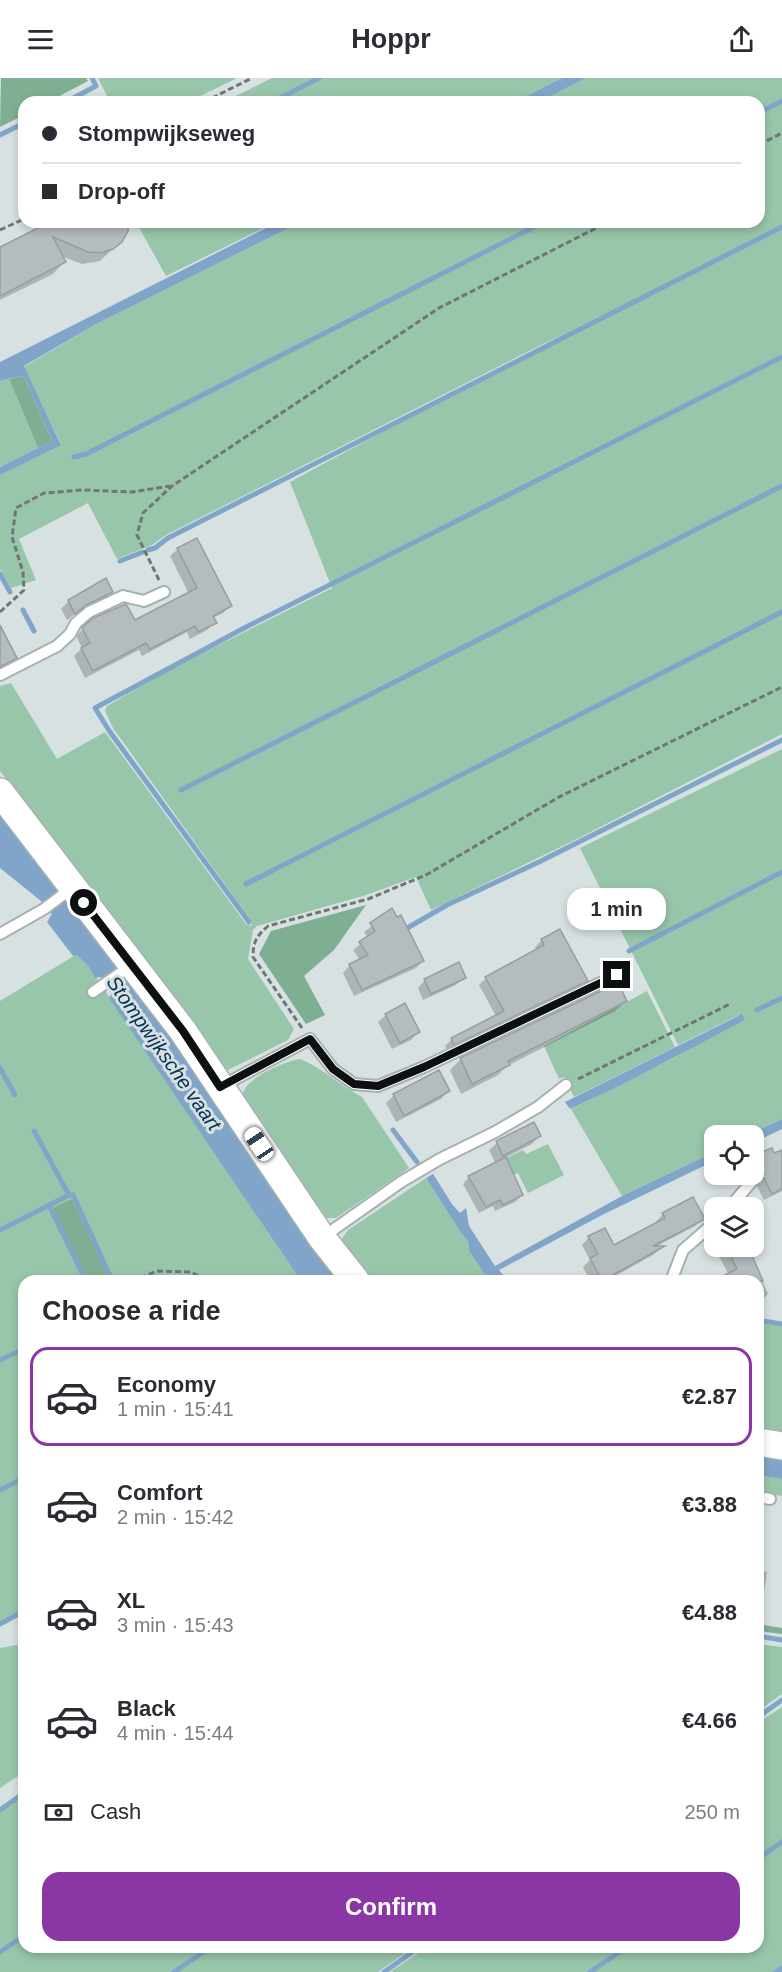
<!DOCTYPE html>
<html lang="en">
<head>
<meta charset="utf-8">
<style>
	body { margin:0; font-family:Helvetica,sans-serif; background:#f7f7f7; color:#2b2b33; height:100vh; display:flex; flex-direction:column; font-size:22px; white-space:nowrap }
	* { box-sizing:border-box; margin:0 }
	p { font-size:20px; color:#7c7c81 }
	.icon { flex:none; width:33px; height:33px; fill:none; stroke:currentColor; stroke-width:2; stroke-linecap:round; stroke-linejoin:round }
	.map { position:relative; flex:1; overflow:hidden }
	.drawer { position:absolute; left:18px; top:1197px; width:746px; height:678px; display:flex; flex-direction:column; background:#fff; border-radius:18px; box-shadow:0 3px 9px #0003 }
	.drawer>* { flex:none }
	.guide { position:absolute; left:18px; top:18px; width:747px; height:132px; border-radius:18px; box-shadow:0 3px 9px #0003; display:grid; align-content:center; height:132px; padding:0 24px; background:#fff }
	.fabs { position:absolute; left:704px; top:1047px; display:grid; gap:12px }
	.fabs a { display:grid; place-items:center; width:60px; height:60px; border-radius:12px; background:#fff; box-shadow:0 3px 9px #0003; font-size:30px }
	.end { position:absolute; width:27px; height:27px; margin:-14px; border:8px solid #0d1010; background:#fff; box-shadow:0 0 0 3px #fff }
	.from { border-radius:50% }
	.bubble { position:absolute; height:42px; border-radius:18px; background:#fff; box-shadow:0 3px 9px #0003; font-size:20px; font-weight:800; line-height:42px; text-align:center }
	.car { position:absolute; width:18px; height:36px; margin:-18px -9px; border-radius:8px; box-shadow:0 0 4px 2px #0007; background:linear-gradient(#fff 24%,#345 0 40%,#fff 0 76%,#345 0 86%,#fff 0) }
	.guide b { display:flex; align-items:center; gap:21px; height:57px; font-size:22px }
	.guide b+b { border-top:2px solid #e1e1e2 }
	.guide i { width:15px; height:15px; background:#2b2b33 }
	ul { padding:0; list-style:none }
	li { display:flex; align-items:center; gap:18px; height:99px; margin:0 12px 9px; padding:0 12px; border:3px solid transparent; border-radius:18px }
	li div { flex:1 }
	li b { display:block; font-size:22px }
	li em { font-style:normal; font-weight:800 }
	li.on { border-color:#8a37a5 }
	li>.icon { width:54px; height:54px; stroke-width:1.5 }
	h2 { padding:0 24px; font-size:27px; line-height:72px }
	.pay { display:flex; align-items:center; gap:15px; height:66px; padding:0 24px; font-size:22px }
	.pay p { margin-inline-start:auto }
	.cta { display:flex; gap:12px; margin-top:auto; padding:12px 24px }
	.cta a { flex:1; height:69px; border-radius:18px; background:#8a37a5; color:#fff; font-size:24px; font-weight:800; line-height:69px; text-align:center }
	header { display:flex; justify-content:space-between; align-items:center; height:78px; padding:0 24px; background:#fff; font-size:27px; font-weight:800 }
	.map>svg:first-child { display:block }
	.green { fill:#98c6ab }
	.forest { fill:#7faf93 }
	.water { fill:#81a5c9 }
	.shadow { fill:#0003 }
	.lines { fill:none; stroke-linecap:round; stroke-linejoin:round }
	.stream { stroke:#81a5c9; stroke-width:5 }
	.building { fill:#b4bcc0; stroke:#959da1; stroke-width:1.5 }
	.service-casing { stroke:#a8b1b2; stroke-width:14 }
	.tertiary-casing { stroke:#a8b1b2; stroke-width:30 }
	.path { stroke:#707677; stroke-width:3; stroke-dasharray:6 3; stroke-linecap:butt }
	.service { stroke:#fff; stroke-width:10 }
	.tertiary { stroke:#fff; stroke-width:27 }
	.route { stroke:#0d1010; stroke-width:8 }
	.labels { text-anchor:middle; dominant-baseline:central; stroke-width:6; stroke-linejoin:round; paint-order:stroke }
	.water-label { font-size:20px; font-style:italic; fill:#052f52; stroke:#d7e1e2 }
</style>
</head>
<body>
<header><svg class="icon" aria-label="menu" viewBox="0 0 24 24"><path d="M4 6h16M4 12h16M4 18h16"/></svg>Hoppr<svg class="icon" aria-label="share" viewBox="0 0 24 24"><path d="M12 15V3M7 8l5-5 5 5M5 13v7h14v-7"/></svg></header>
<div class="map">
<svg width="782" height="1894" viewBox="0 0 782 1894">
	<rect width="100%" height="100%" fill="#d7e1e2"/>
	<g class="green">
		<polygon points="98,0 237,0 188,24 110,24"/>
		<polygon points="272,0 562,0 515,24 224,24"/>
		<polygon points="586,0 782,0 782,656 577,761 431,832 416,799 363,818 257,848 253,852 248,881 294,951 288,962 226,993 0,693 0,608 11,605 57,681 105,654 246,846 251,848 252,844 113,650 105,633 107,628 169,592 332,510 290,404 567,254 166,457 152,467 117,481 88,425 19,461 36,502 11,510 0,491 0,397 61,366 24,289 98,245 301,144 759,144 759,24 539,24"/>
		<polygon points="136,144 276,144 166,198"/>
		<polygon points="9,301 38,370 0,389 0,303"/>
		<polygon points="782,671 782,1041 748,1057 714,1058 714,1074 622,1118 571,1031 675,979 741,936 678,967 580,770"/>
		<polygon points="77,876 89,889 301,1203 24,1203 24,1532 0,1545 0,923"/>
		<polygon points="647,913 675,969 574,1019 564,999 559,1001 544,968"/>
		<path d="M 300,981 C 323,990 340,1008 362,1019 L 409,1090 L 336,1140 L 326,1140 L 243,1016 C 244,1001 285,983 300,981 Z"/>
		<polygon points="548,1066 564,1097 528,1115 518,1095 503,1102 495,1086 523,1072 526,1076"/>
		<polygon points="426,1100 461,1155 468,1163 469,1173 489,1203 370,1203 341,1162 348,1152"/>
		<polygon points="758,1245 782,1248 782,1358 758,1354"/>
		<polygon points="758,1397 782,1401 782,1418 758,1414"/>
		<polygon points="21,1566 24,1567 24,1694 0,1710 0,1570"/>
		<polygon points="758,1566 782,1569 782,1616 758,1633"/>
		<polygon points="782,1629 782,1894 390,1894 427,1869 758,1869 758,1645"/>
		<polygon points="24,1718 24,1869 414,1869 378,1894 0,1894 0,1734"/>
	</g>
	<g class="forest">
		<polygon points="1,0 86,0 88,3 48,24 24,24 24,37 0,49"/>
		<polygon points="20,298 25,301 52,363 38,370 9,301"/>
		<polygon points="366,827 334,872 304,898 325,937 306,946 259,876 271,853"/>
		<polygon points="72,1121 110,1203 88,1203 53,1130"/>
		<polygon points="758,1546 782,1550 782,1556 758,1553"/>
	</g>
	<g class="water">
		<polygon points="562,0 586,0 539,24 515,24"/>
		<polygon points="278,144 301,144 98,245 24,288 61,367 0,397 0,389 52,363 25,301 20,298 0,303 0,284"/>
		<polygon points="0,727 131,901 342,1203 301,1203 109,920 112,914 101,899 95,900 89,889 77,877 73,878 47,844 52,836 41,823 0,790"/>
		<polygon points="742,936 745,942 621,1007 570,1031 565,1024"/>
		<polygon points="782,1041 782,1051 753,1065 753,1058 748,1057"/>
		<polygon points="714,1074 714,1083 604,1136 499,1192 503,1197 527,1203 489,1203 469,1173 468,1163 461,1155 426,1100 433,1096 452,1126 460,1135 466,1130 469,1148 495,1188 622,1118"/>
		<polygon points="758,1373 782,1376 782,1401 758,1397"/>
	</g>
	<g class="shadow">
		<polygon points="58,144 128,144 121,163 100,183 82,186 61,178 64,184 53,196 0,222 0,171"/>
		<polygon points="178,471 231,527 223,535 213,540 215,544 207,552 190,561 187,554 142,578 139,572 85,600 74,578 82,570 76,558 83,551 134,544 189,516 170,478"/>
		<polygon points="105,502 111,514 104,521 76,535 67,542 61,531 69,523"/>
		<polygon points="0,566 16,579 0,592"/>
		<polygon points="391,833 423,883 416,890 354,918 343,895 350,887 360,882 353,872 368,860 364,854"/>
		<polygon points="542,862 586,902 579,909 447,972 445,968 452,961 496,938 479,907 486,900 537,872 535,869"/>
		<polygon points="464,899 456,907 423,922 418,910 425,902"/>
		<polygon points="626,923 615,933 507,988 498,997 461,1016 450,992 461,981"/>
		<polygon points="386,937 418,954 411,962 392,971 378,944"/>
		<polygon points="448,1013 441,1021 396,1044 386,1025 394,1017"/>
		<polygon points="539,1058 532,1066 505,1080 522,1117 515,1124 495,1133 493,1128 479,1135 463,1106 469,1099 496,1086 489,1072 497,1065"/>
		<polygon points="782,1074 782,1113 764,1122 751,1096 753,1096 753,1082 756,1078 774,1077"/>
		<polygon points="663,1136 703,1141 695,1148 659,1167 661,1170 653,1177 606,1203 590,1203 583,1189 590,1182 582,1167 589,1159 613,1169 657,1146 656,1144"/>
		<polygon points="714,1166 714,1168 746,1168 768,1216 760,1224 758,1225 758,1203 723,1203 729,1197 713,1167"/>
		<polygon points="758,1492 767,1494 763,1519 758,1525"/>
	</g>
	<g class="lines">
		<g class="stream">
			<polyline points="66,24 96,8 92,0"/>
			<polyline points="272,24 319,0"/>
			<polyline points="759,35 782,23"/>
			<polyline points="0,57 24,45"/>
			<polyline points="74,379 86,376 544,144"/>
			<polyline points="148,472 155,470 168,460 782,149"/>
			<polyline points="120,483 143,474"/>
			<polyline points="0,496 10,514"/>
			<polyline points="23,532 34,553"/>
			<polyline points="181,712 782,408"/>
			<polyline points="246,806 782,534"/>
			<polyline points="249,844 110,654 95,630 248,548 782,279"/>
			<polyline points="409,849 447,827 539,784 782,662"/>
			<polyline points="629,873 782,794"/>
			<polyline points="757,932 782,920"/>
			<polyline points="0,990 15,1017"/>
			<polyline points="393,1052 417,1084"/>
			<polyline points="69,1117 73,1117 111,1200"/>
			<polyline points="49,1127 86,1203"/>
			<polyline points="0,1152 69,1117 34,1053"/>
			<polyline points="758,1242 782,1246"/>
			<polyline points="0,1282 24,1271"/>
			<polyline points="0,1412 24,1400"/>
			<polyline points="0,1546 24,1533"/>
			<polyline points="758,1558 782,1562"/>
			<polyline points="758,1639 782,1622"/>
			<polyline points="0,1732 24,1715"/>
			<polyline points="758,1781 782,1764"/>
			<polyline points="0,1874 24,1858"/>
			<polyline points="174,1894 211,1869"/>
			<polyline points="384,1894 420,1869"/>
			<polyline points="590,1894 627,1869"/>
			<polyline points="776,1894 782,1890"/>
		</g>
	</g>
	<g class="building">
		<polygon points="50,144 129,144 128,153 122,164 113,171 101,175 88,174 53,159 66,184 0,218 0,169"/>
		<polygon points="197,460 232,528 213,538 217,545 198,554 195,548 150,571 146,565 93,593 81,570 90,565 82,550 93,540 126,526 135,542 197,510 177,470"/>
		<polygon points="106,500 113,514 86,527 75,536 68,522"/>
		<polygon points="0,547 17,580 0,589"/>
		<polygon points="392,830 397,839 401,837 424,883 362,912 349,886 368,877 359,864 375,853 370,845"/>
		<polygon points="560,851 588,903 454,967 451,960 504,933 485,899 544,867 541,861"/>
		<polygon points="459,884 466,900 431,916 424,901"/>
		<polygon points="618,905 627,923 508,983 510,987 472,1006 460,980"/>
		<polygon points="405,925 420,954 400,965 385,936"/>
		<polygon points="439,992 450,1013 404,1038 393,1016"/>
		<polygon points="534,1044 541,1058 503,1078 496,1063"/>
		<polygon points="772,1070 774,1075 782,1072 782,1111 772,1116 756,1085 759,1083 755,1077"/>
		<polygon points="506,1079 523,1117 503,1127 500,1122 486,1129 468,1098"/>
		<polygon points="693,1119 705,1141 653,1168 665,1168 602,1203 590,1180 598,1176 588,1158 605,1150 614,1167 665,1140 662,1135"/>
		<polygon points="725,1168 748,1168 763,1203 713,1203 737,1191"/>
	</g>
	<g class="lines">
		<g class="service-casing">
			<g id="service">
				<polyline points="0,597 57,568 70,556 76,545 89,534 123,518 144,523 164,514"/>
				<polyline points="0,856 44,831 72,810"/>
				<polyline points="93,914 132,887"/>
				<polyline points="220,1009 310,961 333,991 354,1006 378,1008 424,989 617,897"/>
				<polyline points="729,1130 753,1102"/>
				<polyline points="323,1159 401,1104 440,1081 495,1054 538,1029 566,1007"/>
				<polyline points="671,1203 683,1172 714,1145"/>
				<polyline points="758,1419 770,1421"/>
			</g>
		</g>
		<g class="tertiary-casing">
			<g id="tertiary">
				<polyline points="0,714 183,953 322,1160 356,1203"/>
				<polyline points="758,1364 782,1368"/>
			</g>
		</g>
		<g class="path">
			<polyline points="204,24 252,0"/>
			<polyline points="759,67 782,55"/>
			<polyline points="0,152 24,141"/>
			<polyline points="159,502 137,457 143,435 172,408 439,230 608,144"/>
			<polyline points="0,534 24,512 23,494 12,459 16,430 44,415 82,412 132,414 170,408"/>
			<path d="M 302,950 L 253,879 C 253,863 257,858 268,848 L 368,821 L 426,797 L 559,719 L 782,609"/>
			<polyline points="578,1001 730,926"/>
			<polyline points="132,1203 157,1193 191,1194 208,1203"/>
		</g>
		<use href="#service" class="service"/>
		<use href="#tertiary" class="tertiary"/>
	</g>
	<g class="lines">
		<polyline class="route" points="84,825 183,953 220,1009 310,961 333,991 354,1006 378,1008 424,989 617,897"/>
	</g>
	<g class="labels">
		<g class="water-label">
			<text transform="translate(164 975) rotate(55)">Stompwijksche vaart</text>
		</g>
	</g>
</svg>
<div class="fabs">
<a><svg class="icon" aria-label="locate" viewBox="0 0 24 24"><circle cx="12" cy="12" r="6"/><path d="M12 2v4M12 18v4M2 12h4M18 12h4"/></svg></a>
<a><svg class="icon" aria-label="layers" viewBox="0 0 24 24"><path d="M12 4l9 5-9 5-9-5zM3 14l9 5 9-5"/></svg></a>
</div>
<i class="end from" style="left:84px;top:825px"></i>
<i class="end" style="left:617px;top:897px"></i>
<div class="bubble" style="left:567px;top:810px;width:99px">1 min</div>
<i class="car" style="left:259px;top:1066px;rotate:326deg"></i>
<div class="guide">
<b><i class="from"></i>Stompwijkseweg</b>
<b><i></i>Drop-off</b>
</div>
<section class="drawer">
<h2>Choose a ride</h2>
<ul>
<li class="on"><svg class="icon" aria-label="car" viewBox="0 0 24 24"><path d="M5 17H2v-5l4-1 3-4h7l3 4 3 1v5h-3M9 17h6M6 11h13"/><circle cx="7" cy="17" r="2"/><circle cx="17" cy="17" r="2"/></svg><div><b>Economy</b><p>1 min · 15:41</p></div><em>€2.87</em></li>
<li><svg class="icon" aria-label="car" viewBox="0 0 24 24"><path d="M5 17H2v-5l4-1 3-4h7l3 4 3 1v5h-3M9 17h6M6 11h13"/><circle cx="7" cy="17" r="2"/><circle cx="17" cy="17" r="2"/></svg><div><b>Comfort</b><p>2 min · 15:42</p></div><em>€3.88</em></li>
<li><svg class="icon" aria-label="car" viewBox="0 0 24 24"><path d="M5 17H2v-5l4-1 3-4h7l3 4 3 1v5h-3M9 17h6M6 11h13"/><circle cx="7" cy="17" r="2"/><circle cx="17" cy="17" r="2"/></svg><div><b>XL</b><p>3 min · 15:43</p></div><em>€4.88</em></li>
<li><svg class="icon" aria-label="car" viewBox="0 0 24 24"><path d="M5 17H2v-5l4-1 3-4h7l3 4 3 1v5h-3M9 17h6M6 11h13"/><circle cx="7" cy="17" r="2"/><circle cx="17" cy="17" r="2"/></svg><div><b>Black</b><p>4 min · 15:44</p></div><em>€4.66</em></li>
</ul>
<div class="pay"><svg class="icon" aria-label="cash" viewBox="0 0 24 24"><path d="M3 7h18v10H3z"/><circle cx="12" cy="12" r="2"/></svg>Cash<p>250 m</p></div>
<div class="cta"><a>Confirm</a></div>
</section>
</div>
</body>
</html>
